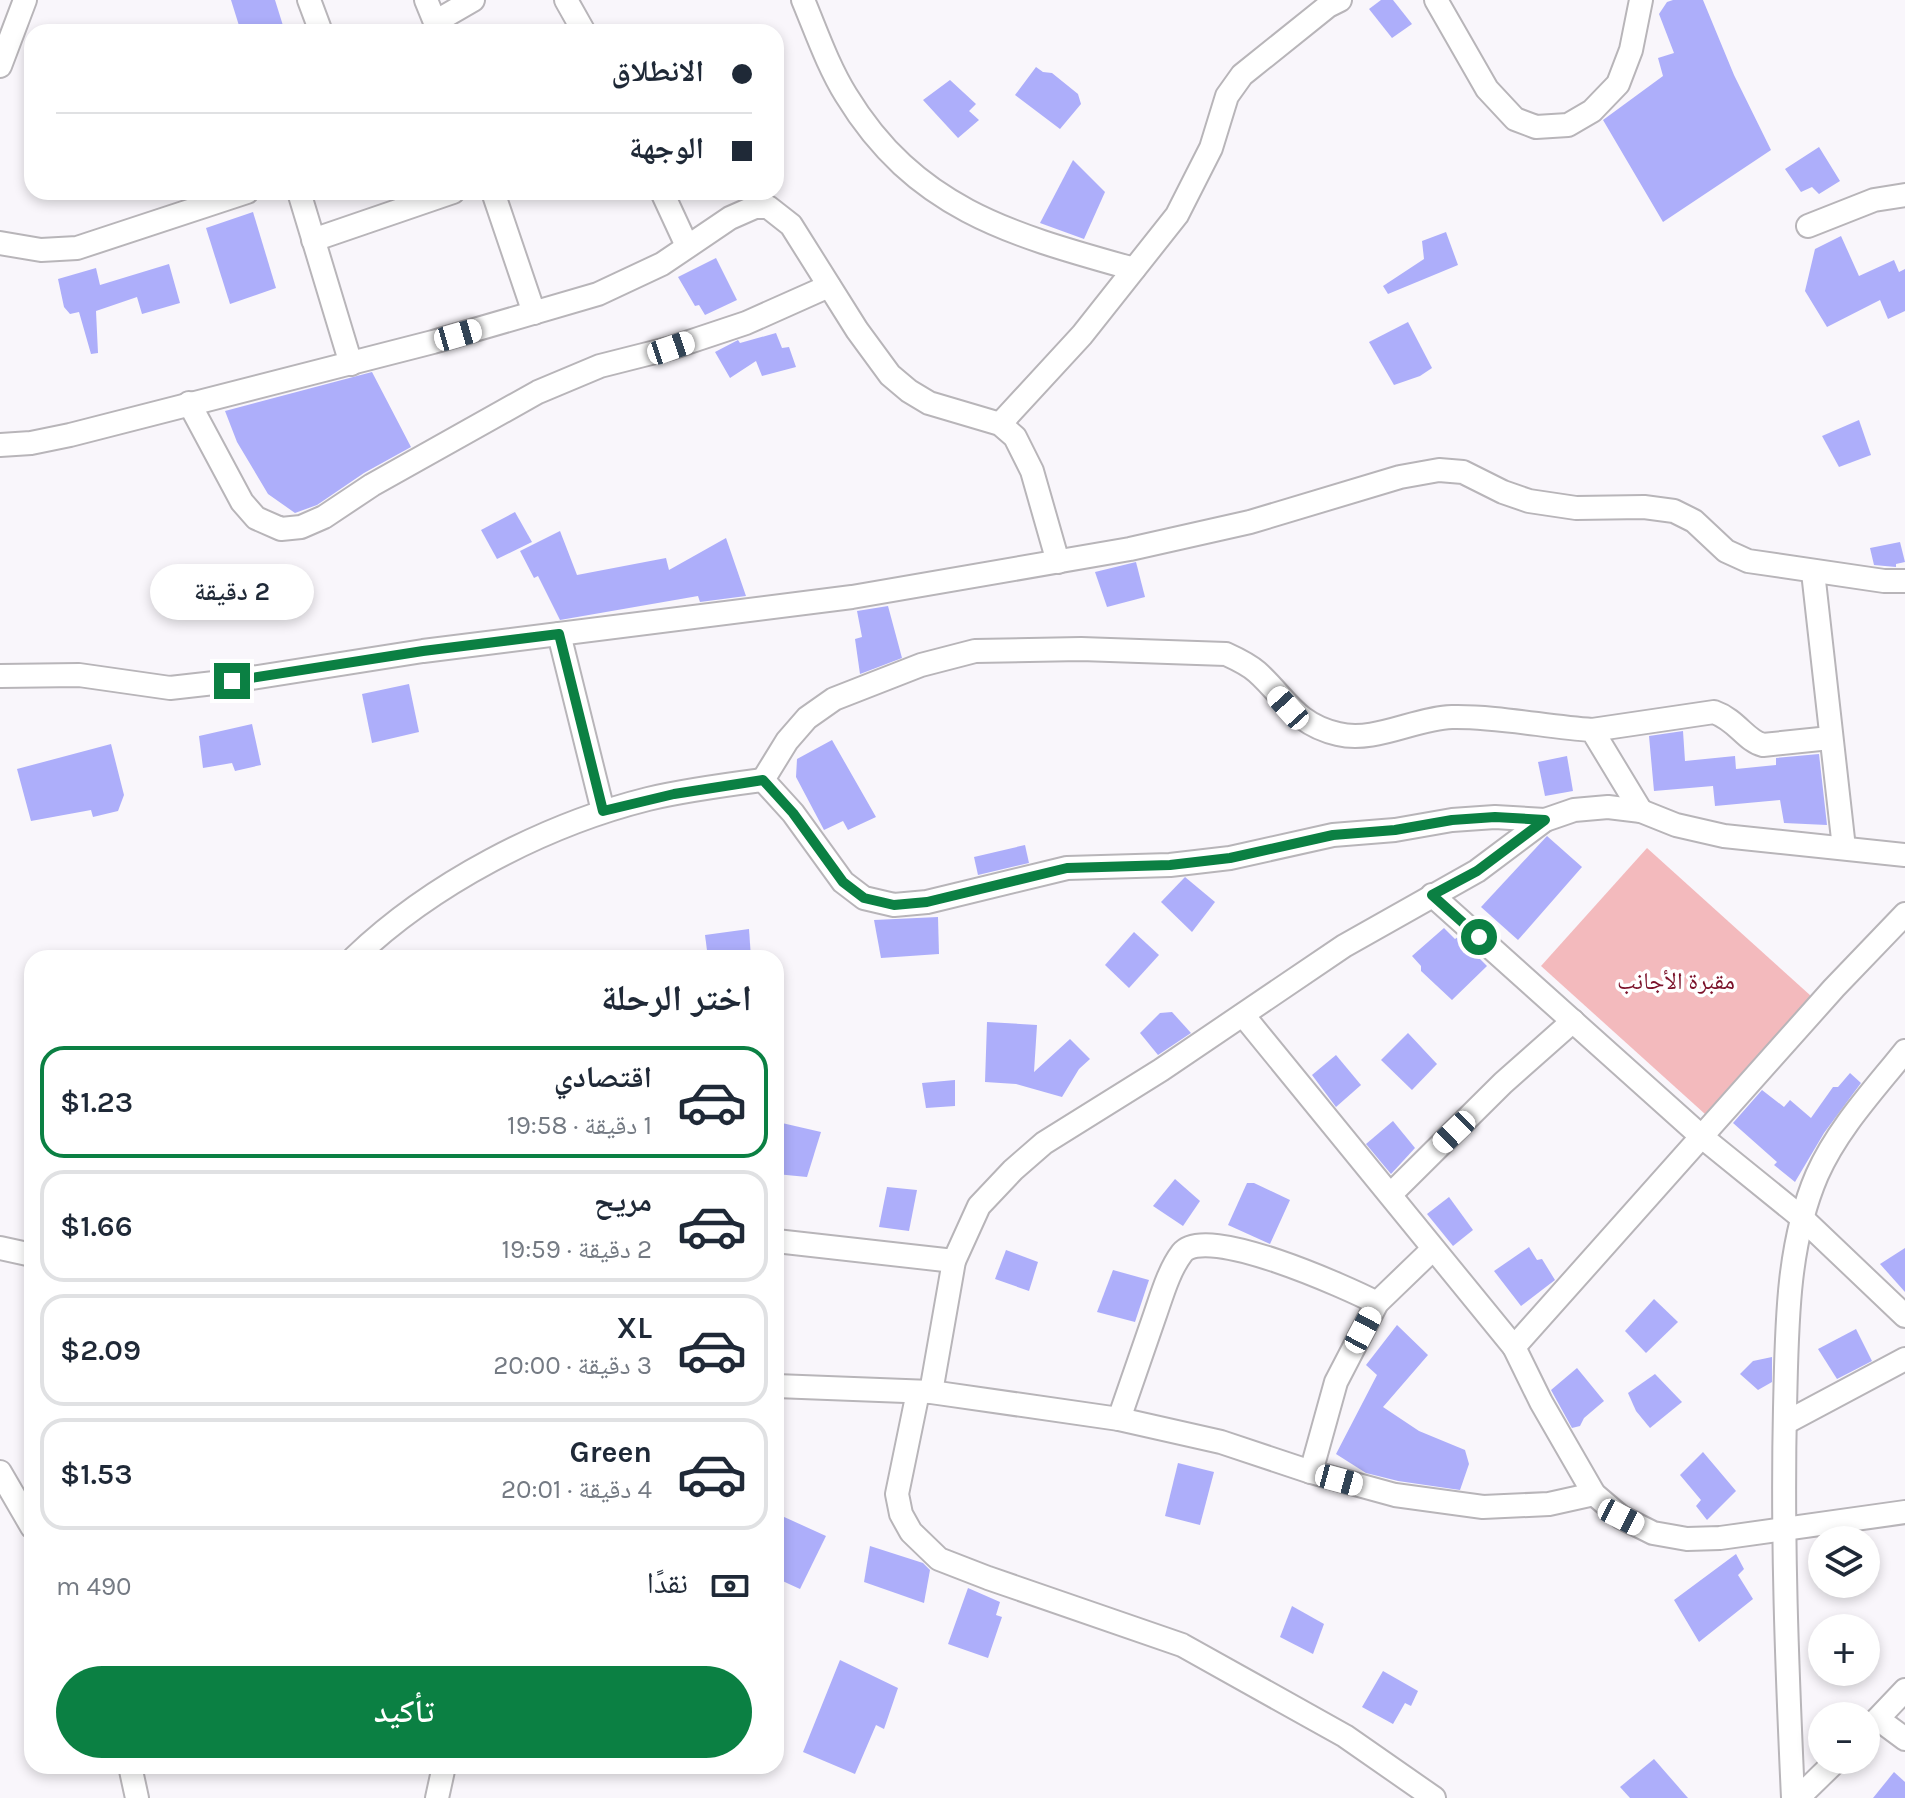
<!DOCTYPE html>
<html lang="ar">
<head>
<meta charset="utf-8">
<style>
	body { margin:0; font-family:Karla,"Noto Naskh Arabic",sans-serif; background:#f6f6f7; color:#1f2937; direction:rtl; height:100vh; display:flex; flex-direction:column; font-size:30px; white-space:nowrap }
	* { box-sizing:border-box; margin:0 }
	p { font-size:26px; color:#747a83 }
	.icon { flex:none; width:44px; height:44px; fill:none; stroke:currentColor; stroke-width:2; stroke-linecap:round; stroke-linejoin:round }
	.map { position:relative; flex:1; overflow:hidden; direction:ltr }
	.panel { position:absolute; left:24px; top:950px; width:760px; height:824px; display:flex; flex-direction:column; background:#fff; border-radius:24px; box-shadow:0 4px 12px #0003; direction:rtl }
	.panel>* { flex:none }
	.hud { position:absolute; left:24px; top:24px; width:760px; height:176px; border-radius:24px; box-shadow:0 4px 12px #0003; direction:rtl; display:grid; align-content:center; height:176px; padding:0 32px; background:#fff }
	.buttons { position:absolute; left:1808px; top:1526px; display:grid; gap:16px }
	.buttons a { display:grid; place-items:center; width:72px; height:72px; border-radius:50%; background:#fff; box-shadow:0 4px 12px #0003; font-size:40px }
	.end { position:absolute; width:36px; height:36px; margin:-18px; border:10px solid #0b8043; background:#fff; box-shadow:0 0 0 4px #fff }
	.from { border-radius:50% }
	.bubble { position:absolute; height:56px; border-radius:28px; background:#fff; box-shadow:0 4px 12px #0003; font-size:26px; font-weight:600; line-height:56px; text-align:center; direction:rtl }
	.car { position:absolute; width:24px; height:48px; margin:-24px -12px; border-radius:10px; box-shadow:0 0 6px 2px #0007; background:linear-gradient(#fff 24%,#345 0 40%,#fff 0 76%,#345 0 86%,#fff 0) }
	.hud b { display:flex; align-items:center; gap:28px; height:76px; font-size:30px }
	.hud b+b { border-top:2px solid #e0e1e3 }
	.hud i { width:20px; height:20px; background:#1f2937 }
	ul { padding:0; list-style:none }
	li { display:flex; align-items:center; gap:24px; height:112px; margin:0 16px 12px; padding:0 16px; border:4px solid #e0e1e3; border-radius:24px }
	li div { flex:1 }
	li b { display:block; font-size:30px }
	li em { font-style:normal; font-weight:600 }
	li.active { border-color:#0b8043 }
	li>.icon { width:72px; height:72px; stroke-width:1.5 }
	h2 { padding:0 32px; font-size:36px; line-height:96px }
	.pay { display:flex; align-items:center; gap:20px; height:88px; padding:0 32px; font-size:30px }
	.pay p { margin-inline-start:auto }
	.primary-button { display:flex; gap:16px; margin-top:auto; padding:16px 32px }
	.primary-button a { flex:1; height:92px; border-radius:48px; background:#0b8043; color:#fff; font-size:32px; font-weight:600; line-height:92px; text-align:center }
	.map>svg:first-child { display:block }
	.green { fill:#f3babd }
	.building { fill:#adaefa }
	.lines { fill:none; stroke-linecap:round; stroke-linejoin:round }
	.street-casing { stroke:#b8b5b9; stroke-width:26 }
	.street { stroke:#fff; stroke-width:22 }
	.route { stroke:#0b8043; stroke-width:10 }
	.labels { text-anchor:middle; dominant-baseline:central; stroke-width:7; stroke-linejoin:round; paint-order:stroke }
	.park-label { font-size:24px; fill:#7b122a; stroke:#fff }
</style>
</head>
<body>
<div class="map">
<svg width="1905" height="1798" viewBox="0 0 1905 1798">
	<rect width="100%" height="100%" fill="#f9f6fb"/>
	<polygon class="green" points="1647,848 1811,996 1705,1114 1541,966"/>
	<g class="building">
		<polygon points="231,0 275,0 285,32 241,32"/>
		<polygon points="1381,0 1393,0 1412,24 1392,38 1369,9"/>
		<polygon points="1673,0 1703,0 1734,75 1771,150 1663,222 1603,120 1663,76 1658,58 1674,53 1659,14 1667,2"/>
		<polygon points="1036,67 1043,72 1052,73 1078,94 1081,104 1060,129 1015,95"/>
		<polygon points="950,80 976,104 969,111 979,120 958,138 923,100"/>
		<polygon points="1819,147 1840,181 1819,194 1812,187 1801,192 1785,169"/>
		<polygon points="1073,160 1105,192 1084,239 1040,223"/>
		<polygon points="253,212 276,288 230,304 206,228"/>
		<polygon points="1446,232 1458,265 1388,294 1383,286 1424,259 1422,241"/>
		<polygon points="1841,236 1859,276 1894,260 1899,272 1905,269 1905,311 1888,319 1880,300 1827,327 1805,291 1815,249"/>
		<polygon points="716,258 737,300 705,315 699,305 695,306 678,277"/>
		<polygon points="169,264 180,303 142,314 137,297 96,311 98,353 91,354 79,312 70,314 64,307 58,279 96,268 100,285"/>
		<polygon points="1408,322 1432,368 1420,376 1394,385 1369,342"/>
		<polygon points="776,333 782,348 789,347 796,367 762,376 756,361 730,378 715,352 738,340 740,343"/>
		<polygon points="372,372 411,447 364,473 317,505 295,513 268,494 237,442 225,411"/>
		<polygon points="1859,420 1871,455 1839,467 1822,436"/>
		<polygon points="515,512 532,542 497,559 481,530"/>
		<polygon points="560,531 577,575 666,558 669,570 726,538 746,596 700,602 698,596 560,620 538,576 534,578 520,551"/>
		<polygon points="1900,542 1905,562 1896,564 1896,567 1874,565 1870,548"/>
		<polygon points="1136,562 1145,597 1107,607 1095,572"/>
		<polygon points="888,606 902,658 860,674 855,639 862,637 857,611"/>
		<polygon points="409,684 419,732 372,743 362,694"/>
		<polygon points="252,724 261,765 235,771 232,763 203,768 199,736"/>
		<polygon points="1683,731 1685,761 1735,756 1736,769 1776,765 1776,758 1819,754 1827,825 1784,823 1780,800 1715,806 1713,786 1654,791 1649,736"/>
		<polygon points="832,740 876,817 848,830 843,821 824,830 796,777 797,759"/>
		<polygon points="111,744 124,795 118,811 93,817 91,810 31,821 17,769"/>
		<polygon points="1567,756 1573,791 1545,796 1538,762"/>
		<polygon points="1547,836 1582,867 1518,940 1481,907"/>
		<polygon points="1025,845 1029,863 978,875 974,857"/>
		<polygon points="1185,877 1215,902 1192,932 1161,902"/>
		<polygon points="938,917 939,954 881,958 874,920"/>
		<polygon points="1444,928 1455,939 1458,937 1487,966 1452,1000 1421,971 1421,966 1412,956"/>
		<polygon points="749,929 751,958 708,958 705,935"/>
		<polygon points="1134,932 1159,955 1129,988 1105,965"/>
		<polygon points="1172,1012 1191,1033 1158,1055 1140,1033 1160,1013"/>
		<polygon points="987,1022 1037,1025 1034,1072 1070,1039 1090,1059 1079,1069 1062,1097 1016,1084 985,1082"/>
		<polygon points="1408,1033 1437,1064 1412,1090 1381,1060"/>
		<polygon points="1336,1055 1361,1085 1336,1107 1312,1075"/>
		<polygon points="1850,1073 1861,1083 1824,1133 1795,1182 1774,1165 1777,1162 1733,1123 1762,1090 1784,1107 1790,1100 1811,1118 1833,1087 1838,1087"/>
		<polygon points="955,1080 955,1106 926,1108 922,1083"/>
		<polygon points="1393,1121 1415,1148 1391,1174 1366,1144"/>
		<polygon points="782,1123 821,1132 807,1177 776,1174"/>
		<polygon points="1175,1179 1200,1201 1183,1226 1153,1206"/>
		<polygon points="1247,1183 1254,1183 1290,1200 1270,1244 1228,1225"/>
		<polygon points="887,1187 917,1190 909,1231 879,1227"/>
		<polygon points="1449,1197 1473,1230 1453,1246 1427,1214"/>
		<polygon points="1529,1247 1537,1260 1542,1259 1555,1280 1521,1306 1494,1271"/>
		<polygon points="1905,1248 1905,1292 1880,1264"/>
		<polygon points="1006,1250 1038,1262 1029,1291 995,1279"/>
		<polygon points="1113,1270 1149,1280 1135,1322 1097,1312"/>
		<polygon points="1654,1299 1678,1322 1646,1353 1625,1331"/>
		<polygon points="1397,1325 1428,1355 1383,1407 1419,1431 1465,1450 1469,1464 1460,1490 1398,1481 1366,1473 1336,1454 1377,1375 1366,1365"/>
		<polygon points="1856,1329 1872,1361 1837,1379 1818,1349"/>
		<polygon points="1772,1357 1772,1382 1758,1390 1740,1374 1753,1361"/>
		<polygon points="1577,1368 1604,1401 1584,1418 1580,1426 1572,1428 1551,1390"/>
		<polygon points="1655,1374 1682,1402 1650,1428 1636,1411 1628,1393"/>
		<polygon points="1703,1452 1736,1491 1707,1520 1696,1506 1701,1500 1680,1475"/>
		<polygon points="1178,1463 1214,1472 1200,1525 1165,1516"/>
		<polygon points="782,1516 826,1536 800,1589 776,1578 776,1528"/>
		<polygon points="870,1546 923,1563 930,1570 924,1603 864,1582"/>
		<polygon points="1736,1554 1744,1569 1738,1575 1753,1599 1699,1642 1674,1600"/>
		<polygon points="968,1588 1000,1602 996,1615 1002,1617 988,1658 948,1644"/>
		<polygon points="1292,1606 1324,1624 1313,1654 1280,1637"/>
		<polygon points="840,1660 898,1688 884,1729 876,1725 855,1774 803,1752"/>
		<polygon points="1383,1671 1418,1691 1411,1706 1405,1703 1393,1724 1362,1707"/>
		<polygon points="1654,1759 1688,1798 1630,1798 1620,1787"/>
		<polygon points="1894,1772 1905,1782 1905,1798 1873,1798"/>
	</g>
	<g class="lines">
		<g class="street-casing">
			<g id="street">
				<polyline points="309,0 321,32"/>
				<polyline points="426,0 435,22"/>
				<polyline points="566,0 584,32"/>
				<path d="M 803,0 C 816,31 828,66 846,95 C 916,210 1013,235 1134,269"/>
				<polyline points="1436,0 1487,89 1515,119 1536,127 1568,125 1592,111 1618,84 1631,50 1641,0"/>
				<polyline points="438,32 435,22 473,0"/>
				<polyline points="0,66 25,0"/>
				<polyline points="299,192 351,364"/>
				<polyline points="493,192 534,313"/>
				<polyline points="662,192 687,246"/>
				<polyline points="1808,226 1874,200 1905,195"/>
				<polyline points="313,240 453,192"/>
				<polyline points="0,243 41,250 77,248 247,192"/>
				<polyline points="189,403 242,502 256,518 281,529 301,527 324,517 372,485 538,392 600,366 671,348 746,323 829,286"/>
				<polyline points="1000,424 1082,335 1177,215 1211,148 1227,96 1242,75 1328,6 1340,0"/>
				<polyline points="0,445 31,443 70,435 433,342 598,294 662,264 730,218 755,207 768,207 791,225 857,330 890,375 909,391 929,403 1000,424 1015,437 1032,471 1058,562"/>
				<polyline points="1813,572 1844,848"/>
				<polyline points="559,634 603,811"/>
				<polyline points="0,676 79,675 170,688 232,681 423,651 852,597 1130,549 1250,522 1400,477 1439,470 1463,472 1503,492 1529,501 1576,508 1644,507 1674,511 1694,521 1726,551 1748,561 1884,581 1905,581"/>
				<path d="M 1592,730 L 1714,712 C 1737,720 1746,741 1763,745 L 1830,738"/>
				<path d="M 763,780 L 787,741 L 807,718 L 834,699 L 921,665 L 975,651 L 1081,649 L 1226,654 C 1237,659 1248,664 1257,672 C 1286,698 1295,724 1338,734 C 1375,743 1415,718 1452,717 C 1497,716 1547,727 1592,730 L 1641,811"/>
				<polyline points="1432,895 1702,1137 1802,1218 1905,1316"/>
				<path d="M 354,958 C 431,884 544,825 648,799 C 686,790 725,785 763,780 L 793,813 L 843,882 L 864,898 L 894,905 L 927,902 L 1067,868 L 1170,865 L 1230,858 L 1333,835 L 1395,830 L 1452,820 L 1495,817 L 1545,820"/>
				<polyline points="1243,1015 1514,1347 1541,1402 1594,1494 1621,1517 1653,1533 1687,1539 1720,1538 1905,1512"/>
				<polyline points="1391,1194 1503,1083 1573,1021"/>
				<polyline points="776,1241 954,1261"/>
				<polyline points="0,1248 32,1255"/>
				<polyline points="1514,1347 1834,988 1905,914"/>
				<polyline points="776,1386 931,1392 1119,1419 1221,1442 1311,1472 1395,1495 1483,1507 1549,1504 1594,1494"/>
				<polyline points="918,1392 897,1494 901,1514 911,1532 939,1559 988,1578 1182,1645 1345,1736 1434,1798"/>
				<polyline points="931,1392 954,1261 979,1206 1013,1170 1044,1143 1161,1070 1344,946 1477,871 1545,820 1574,810 1608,807 1641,811 1676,825 1724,836 1905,855"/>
				<path d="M 1119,1419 C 1131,1385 1143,1350 1155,1315 C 1162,1295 1169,1270 1182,1253 C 1205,1223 1348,1288 1377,1303"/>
				<polyline points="1785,1423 1905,1359"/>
				<polyline points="0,1472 32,1527"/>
				<polyline points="1311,1472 1336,1382 1377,1303 1433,1249"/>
				<polyline points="1878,1719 1905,1739"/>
				<polyline points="1866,1731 1905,1690"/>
				<polyline points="130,1766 137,1798"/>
				<polyline points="437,1798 444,1766"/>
				<path d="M 1793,1798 C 1787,1668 1782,1539 1785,1408 C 1787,1331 1786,1247 1817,1175 C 1838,1128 1874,1090 1905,1051"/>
				<polyline points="1798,1798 1837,1760"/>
			</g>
		</g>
		<use href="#street" class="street"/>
	</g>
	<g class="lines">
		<polyline class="route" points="232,681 423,651 559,634 603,811 674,794 763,780 793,813 843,882 864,898 894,905 927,902 1067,868 1170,865 1230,858 1333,835 1395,830 1452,820 1495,817 1545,820 1477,871 1432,895 1479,937"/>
	</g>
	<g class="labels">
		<g class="park-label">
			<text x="1676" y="981">مقبرة الأجانب</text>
		</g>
	</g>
</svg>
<div class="buttons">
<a><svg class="icon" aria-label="layers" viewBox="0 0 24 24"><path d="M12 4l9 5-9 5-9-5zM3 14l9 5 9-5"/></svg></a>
<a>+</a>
<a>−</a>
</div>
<i class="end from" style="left:1479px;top:937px"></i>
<i class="end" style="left:232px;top:681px"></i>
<div class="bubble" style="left:150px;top:564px;width:164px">2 دقيقة</div>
<i class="car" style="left:458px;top:335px;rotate:74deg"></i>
<i class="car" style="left:671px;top:348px;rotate:71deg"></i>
<i class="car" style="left:1288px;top:708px;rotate:318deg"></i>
<i class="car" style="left:1454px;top:1132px;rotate:226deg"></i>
<i class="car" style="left:1363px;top:1330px;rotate:28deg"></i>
<i class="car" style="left:1339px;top:1480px;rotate:105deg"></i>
<i class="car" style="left:1621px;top:1517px;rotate:117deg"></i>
<div class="hud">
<b><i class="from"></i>الانطلاق</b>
<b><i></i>الوجهة</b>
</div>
<section class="panel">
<h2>اختر الرحلة</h2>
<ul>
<li class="active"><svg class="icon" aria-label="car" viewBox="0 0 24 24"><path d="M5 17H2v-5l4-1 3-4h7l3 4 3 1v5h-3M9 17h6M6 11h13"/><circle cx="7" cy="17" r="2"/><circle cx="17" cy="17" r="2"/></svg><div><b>اقتصادي</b><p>1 دقيقة · 19:58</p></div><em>$1.23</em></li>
<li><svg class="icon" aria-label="car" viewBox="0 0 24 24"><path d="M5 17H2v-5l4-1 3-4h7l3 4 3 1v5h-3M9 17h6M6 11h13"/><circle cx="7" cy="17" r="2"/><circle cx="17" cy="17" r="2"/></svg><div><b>مريح</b><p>2 دقيقة · 19:59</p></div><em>$1.66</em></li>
<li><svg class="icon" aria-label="car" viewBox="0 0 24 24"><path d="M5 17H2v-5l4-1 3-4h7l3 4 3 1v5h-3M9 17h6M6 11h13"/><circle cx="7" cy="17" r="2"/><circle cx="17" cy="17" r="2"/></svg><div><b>XL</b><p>3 دقيقة · 20:00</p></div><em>$2.09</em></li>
<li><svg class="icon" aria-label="car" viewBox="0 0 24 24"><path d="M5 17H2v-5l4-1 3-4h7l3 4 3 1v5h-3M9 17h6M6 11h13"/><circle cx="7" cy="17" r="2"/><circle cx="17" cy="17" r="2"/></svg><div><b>Green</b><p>4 دقيقة · 20:01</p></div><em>$1.53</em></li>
</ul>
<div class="pay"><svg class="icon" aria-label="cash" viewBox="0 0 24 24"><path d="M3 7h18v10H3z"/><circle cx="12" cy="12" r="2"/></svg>نقدًا<p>490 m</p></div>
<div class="primary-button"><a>تأكيد</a></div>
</section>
</div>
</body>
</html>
